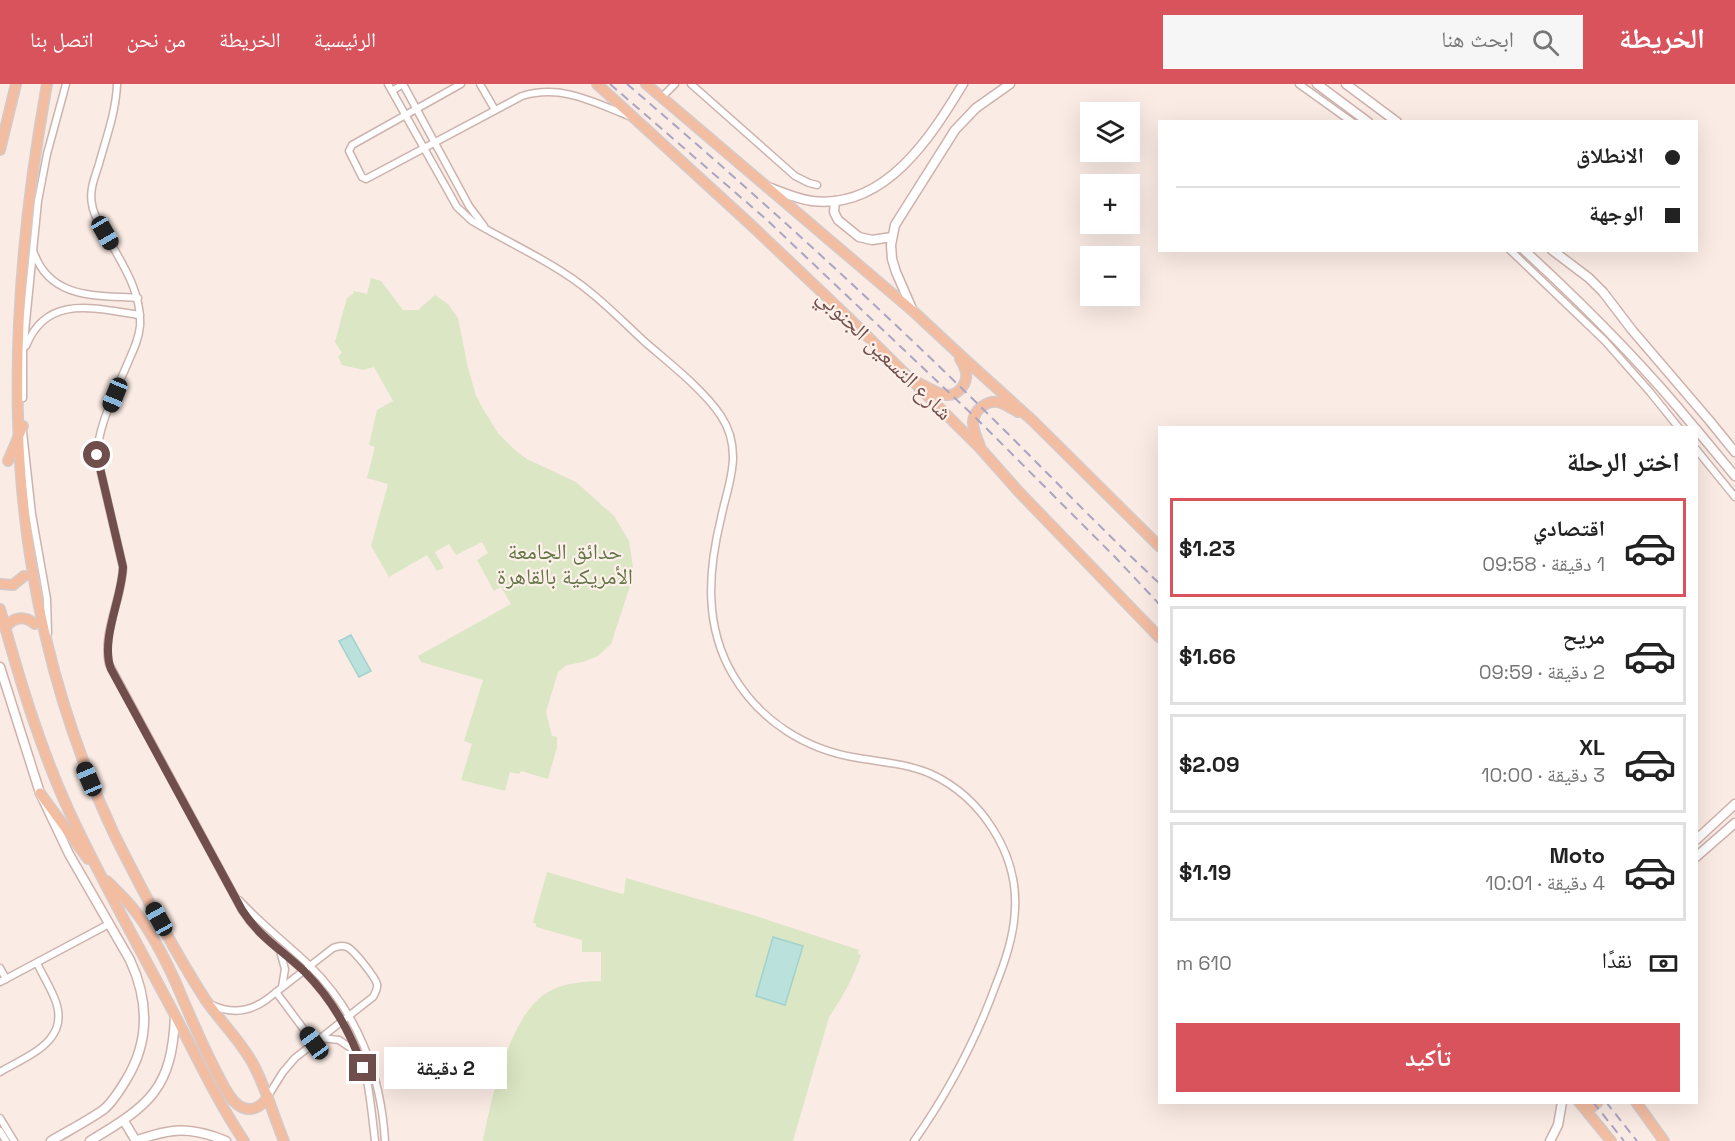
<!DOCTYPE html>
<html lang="ar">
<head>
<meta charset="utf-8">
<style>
	body { margin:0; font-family:"Space Grotesk","Noto Naskh Arabic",sans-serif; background:#f6f6f6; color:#222; direction:rtl; height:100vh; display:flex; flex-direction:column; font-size:22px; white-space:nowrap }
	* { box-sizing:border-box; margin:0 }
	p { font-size:20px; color:#767676 }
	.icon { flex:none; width:33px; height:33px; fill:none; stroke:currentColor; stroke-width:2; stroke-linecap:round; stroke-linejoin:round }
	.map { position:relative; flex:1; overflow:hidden; direction:ltr }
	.sheet { position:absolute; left:1158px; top:342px; width:540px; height:678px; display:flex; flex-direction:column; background:#fff; border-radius:0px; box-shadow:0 6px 24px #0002; direction:rtl }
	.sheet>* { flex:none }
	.banner { position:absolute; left:1158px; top:36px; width:540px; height:132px; border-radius:0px; box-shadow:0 6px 24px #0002; direction:rtl; display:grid; align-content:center; height:132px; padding:0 18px; background:#fff }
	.buttons { position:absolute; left:1080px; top:18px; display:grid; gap:12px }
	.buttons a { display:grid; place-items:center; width:60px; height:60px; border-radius:0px; background:#fff; box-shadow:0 6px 24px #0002; font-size:30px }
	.end { position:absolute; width:27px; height:27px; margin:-14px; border:8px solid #704e4c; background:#fff; box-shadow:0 0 0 3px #fff }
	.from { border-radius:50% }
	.bubble { position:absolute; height:42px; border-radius:0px; background:#fff; box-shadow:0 6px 24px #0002; font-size:20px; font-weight:800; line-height:42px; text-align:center; direction:rtl }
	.car { position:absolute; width:18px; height:36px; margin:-18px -9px; border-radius:8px; box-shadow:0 0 4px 2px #0007; background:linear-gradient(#222 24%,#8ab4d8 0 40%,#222 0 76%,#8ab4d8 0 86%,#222 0) }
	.banner b { display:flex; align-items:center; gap:21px; height:57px; font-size:22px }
	.banner b+b { border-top:2px solid #e0e0e0 }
	.banner i { width:15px; height:15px; background:#222 }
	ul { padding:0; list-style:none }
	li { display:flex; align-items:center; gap:18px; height:99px; margin:0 12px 9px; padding:0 6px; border:3px solid #e0e0e0; border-radius:0px }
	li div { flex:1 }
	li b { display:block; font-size:22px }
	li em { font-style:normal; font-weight:800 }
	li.current { border-color:#d9535c }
	li>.icon { width:54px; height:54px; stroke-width:1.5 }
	h2 { padding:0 18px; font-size:27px; line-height:72px }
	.pay { display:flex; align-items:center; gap:15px; height:66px; padding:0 18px; font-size:22px }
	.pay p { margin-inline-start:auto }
	.button { display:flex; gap:12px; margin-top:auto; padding:12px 18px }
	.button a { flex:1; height:69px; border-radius:0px; background:#d9535c; color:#fff; font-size:24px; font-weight:800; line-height:69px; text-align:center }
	header { display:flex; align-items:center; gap:36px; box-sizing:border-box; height:84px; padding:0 30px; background:#d9535c; color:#fff }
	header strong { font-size:28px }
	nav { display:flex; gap:33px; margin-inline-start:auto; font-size:21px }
	.search { width:420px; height:54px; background:#f6f6f6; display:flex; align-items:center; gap:15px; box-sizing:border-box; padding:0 21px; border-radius:0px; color:#767676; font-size:22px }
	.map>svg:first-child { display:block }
	.green { fill:#dbe6c4 }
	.water { fill:#bae1dc; stroke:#a1d2cc; stroke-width:1.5 }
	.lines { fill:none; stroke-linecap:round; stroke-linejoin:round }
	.street-casing { stroke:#ccb3ae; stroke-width:9 }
	.secondary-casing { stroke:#cfb1ac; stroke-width:11 }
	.primary-casing { stroke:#d4cac9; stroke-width:12 }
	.street { stroke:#fff; stroke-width:6 }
	.secondary { stroke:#fff; stroke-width:8 }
	.primary { stroke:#f3bda2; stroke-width:9 }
	.rail { stroke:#aba4c2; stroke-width:2; stroke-dasharray:9 6; stroke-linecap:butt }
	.route { stroke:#704e4c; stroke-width:8 }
	.labels { text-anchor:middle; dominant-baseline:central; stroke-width:4.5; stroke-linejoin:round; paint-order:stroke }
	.street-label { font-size:22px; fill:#704e4c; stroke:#fdf0ea }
	.park-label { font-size:22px; fill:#617545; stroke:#fdf0ea }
</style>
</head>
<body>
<header>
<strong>الخريطة</strong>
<div class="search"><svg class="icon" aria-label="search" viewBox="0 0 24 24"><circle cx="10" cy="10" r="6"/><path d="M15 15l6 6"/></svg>ابحث هنا</div>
<nav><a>الرئيسية</a><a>الخريطة</a><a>من نحن</a><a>اتصل بنا</a></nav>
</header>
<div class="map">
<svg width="1735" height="1057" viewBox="0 0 1735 1057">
	<rect width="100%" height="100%" fill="#faebe4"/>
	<g class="green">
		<polygon points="371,194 381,197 403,226 418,226 435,211 448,220 458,234 468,284 476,312 483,325 498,349 516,367 527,375 576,398 614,432 629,457 633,483 631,499 611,560 598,572 583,578 567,581 558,588 546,628 552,652 557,653 557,663 548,695 521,687 519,690 510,688 505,707 461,696 472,660 464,657 483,596 421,578 418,572 511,520 501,503 494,507 477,476 488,469 482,458 456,471 449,460 435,468 444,484 437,487 427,471 389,493 371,462 388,400 367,394 375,363 369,361 377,326 393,317 374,283 363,286 342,281 338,272 342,269 335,258 347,214 353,210 354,207 367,210"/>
		<path d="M 547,788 L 622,810 L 624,809 L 626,794 L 756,832 L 859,866 L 858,870 L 861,871 C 853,894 843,913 829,933 L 793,1057 L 483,1057 C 491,1015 509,931 548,908 C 565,898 582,898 601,897 L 601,868 L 582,868 L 582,856 L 536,843 L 536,840 L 533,838 Z"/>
	</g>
	<g class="water">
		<polygon points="351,551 371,587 359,593 339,557"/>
		<polygon points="773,853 803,862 785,921 756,912"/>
	</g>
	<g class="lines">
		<g class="street-casing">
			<g id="street">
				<path d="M 117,0 C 116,28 106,54 99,80 C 95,93 89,106 92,120 C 93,131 100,140 105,149 C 121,178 142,207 140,242 C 139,254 134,265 129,276 C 118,303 94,348 98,376 L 123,483 C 122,515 102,548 109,580 L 242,826 C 260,854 281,865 304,887 C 335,918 359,959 368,1002 C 371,1020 373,1039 375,1057"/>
				<path d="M 388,0 L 457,123 L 472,137 C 502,155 535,170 564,189 C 594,208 619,234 645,258 C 669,279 703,305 721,332 C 729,344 733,358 733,373 C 733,393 725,414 721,434 C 708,487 704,542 733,591 C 760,637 806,666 858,674 C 883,678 908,680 931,690 C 981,713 1018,769 1015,825 C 1014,852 1005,878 995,903 C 975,958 947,1010 914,1057"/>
				<path d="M 461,0 L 352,61 L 349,67 L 362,93 L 366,95 L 522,12 C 562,0 593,18 629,32"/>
				<polyline points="480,0 495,26"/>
				<polyline points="691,0 795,92 809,99 817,101"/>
				<polyline points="1299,0 1352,38"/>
				<polyline points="392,7 403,0 469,122 484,142"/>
				<polyline points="662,13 675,0"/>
				<polyline points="1510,166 1605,257 1650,308 1679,344"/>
				<path d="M 34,169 C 51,216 97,211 138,214"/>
				<path d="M 26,262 C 47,209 96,225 140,231"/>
				<polyline points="23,314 23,268 38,117 47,70 66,0"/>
				<polyline points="23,348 32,430 47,515 48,549"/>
				<polyline points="1696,365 1735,413"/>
				<path d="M 239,816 C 261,840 287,860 310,882 C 358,929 381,991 385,1057"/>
				<polyline points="280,867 285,885 282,903"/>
				<polyline points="0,884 6,895"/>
				<polyline points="0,898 109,840"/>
				<polyline points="276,908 314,959"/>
				<path d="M 212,921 C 231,930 249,928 266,916 L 333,864 C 338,862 342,861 347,863 C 354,866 375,893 377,900 C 378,905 375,909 373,913 L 295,974 L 283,988 L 268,1012"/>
				<polyline points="321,954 339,956 355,967"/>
				<path d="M 0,988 C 29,971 73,956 54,913 C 49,901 42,890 37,879"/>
				<polyline points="0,1034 14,1057"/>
				<polyline points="0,1047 6,1057"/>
			</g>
		</g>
		<g class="secondary-casing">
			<g id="secondary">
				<polyline points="1317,0 1368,38"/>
				<polyline points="1346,0 1397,38"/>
				<path d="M 768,103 C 782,108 797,115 812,117 C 885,126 931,53 963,0"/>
				<polyline points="835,117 834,128 838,136 859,153 872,156 892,153"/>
				<path d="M 1524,166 C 1585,222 1643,280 1695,344"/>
				<polyline points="1552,166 1589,194 1603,208 1632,246 1709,336 1735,368"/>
				<polyline points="913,227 896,188 892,175 891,161 895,141 955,46 976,24 1010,0"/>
				<polyline points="1696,345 1735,392"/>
				<path d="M 0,583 L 40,709 L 69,770 L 130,876 C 149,917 150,957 126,996 C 120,1006 112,1019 103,1026 C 87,1037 68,1047 51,1057"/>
				<polyline points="1696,756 1735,720"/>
				<polyline points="1696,773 1735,739"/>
				<polyline points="124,1037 136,1057"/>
				<path d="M 90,1057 C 150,1021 172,1005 175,932"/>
				<path d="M 135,1057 C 171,1044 190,1042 226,1057"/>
				<polyline points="1550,1057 1558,1041 1562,1018"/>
			</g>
		</g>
		<g class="primary-casing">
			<g id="primary">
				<path d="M 47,0 C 0,261 0,508 115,752 C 142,806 173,865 205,915 C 220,937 239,955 252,978 C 266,1003 273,1031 284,1057"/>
				<polyline points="597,0 750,140 850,235 980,364 1019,408 1160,554"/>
				<polyline points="646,0 914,228 958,269 1033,337 1160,463"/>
				<polyline points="0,66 16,0"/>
				<path d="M 919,299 C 927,303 937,310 946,311 C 958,312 968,300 966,288 C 965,284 963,279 960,275"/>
				<path d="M 980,362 C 977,354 973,346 973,338 C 974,326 988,314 1001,319 C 1007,321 1013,325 1018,328"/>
				<polyline points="8,377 23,342"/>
				<polyline points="0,500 13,501 24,492"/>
				<path d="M 0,525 C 19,593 39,662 69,727 C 97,788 130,846 161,905 C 189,956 212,1009 244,1057"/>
				<path d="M 5,544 C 13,533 24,531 35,540"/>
				<polyline points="40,709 88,775"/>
				<path d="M 107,797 C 117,807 127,816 135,827 C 150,846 166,877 176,899 C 189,930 202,961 218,991 C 223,1001 229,1014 238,1021 C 250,1030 262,1023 268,1012"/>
				<polyline points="1579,1018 1611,1057"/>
				<polyline points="1636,1018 1664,1057"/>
				<polyline points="1587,1027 1598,1018"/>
			</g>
		</g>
		<use href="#street" class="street"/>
		<use href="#secondary" class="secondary"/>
		<use href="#primary" class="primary"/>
		<g class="rail">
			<polyline points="610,0 767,136 978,336 1115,473 1160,521"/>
			<path d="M 627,0 C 750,105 870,214 985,327 C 1044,385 1100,444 1160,500"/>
			<polyline points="1593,1018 1624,1057"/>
			<polyline points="1606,1018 1637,1057"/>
		</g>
	</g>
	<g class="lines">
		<path class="route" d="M 97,371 L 123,483 C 122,514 100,556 111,585 L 242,826 C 261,855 281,865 304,887 C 332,915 350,947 363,984"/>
	</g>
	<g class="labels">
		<g class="street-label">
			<text transform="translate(885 270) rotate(44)">شارع التسعين الجنوبي</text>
		</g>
		<g class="park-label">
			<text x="565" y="467">حدائق الجامعة<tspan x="565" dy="25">الأمريكية بالقاهرة</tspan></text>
		</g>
	</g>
</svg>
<div class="buttons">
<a><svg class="icon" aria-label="layers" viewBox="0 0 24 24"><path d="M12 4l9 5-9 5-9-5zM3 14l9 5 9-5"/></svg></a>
<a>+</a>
<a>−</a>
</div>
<i class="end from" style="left:97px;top:371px"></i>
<i class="end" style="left:363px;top:984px"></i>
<div class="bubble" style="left:384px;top:963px;width:123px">2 دقيقة</div>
<i class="car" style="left:105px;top:149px;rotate:150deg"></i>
<i class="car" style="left:115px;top:311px;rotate:202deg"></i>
<i class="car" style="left:89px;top:695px;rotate:337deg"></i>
<i class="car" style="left:159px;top:835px;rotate:331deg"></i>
<i class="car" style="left:314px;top:959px;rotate:324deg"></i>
<div class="banner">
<b><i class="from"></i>الانطلاق</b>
<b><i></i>الوجهة</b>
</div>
<section class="sheet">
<h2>اختر الرحلة</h2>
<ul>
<li class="current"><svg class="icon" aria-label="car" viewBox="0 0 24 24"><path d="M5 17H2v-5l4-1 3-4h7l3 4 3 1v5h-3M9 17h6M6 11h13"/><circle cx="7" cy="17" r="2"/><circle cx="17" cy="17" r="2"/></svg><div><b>اقتصادي</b><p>1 دقيقة · 09:58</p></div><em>$1.23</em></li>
<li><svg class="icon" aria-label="car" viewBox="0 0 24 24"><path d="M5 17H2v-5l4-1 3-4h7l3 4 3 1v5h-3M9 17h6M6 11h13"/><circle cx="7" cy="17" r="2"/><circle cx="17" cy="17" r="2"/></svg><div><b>مريح</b><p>2 دقيقة · 09:59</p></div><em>$1.66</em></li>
<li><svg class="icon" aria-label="car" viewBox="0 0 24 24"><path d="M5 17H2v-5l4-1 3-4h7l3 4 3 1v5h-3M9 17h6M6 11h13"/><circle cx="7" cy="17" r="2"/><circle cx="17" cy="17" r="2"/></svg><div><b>XL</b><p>3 دقيقة · 10:00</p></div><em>$2.09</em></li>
<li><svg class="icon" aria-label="car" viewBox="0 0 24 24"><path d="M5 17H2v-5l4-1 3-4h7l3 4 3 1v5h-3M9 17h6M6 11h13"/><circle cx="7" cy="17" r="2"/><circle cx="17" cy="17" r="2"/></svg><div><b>Moto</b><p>4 دقيقة · 10:01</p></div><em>$1.19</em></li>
</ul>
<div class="pay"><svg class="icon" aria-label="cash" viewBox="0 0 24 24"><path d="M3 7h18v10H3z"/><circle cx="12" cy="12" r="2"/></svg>نقدًا<p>610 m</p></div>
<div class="button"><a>تأكيد</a></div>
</section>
</div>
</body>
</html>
